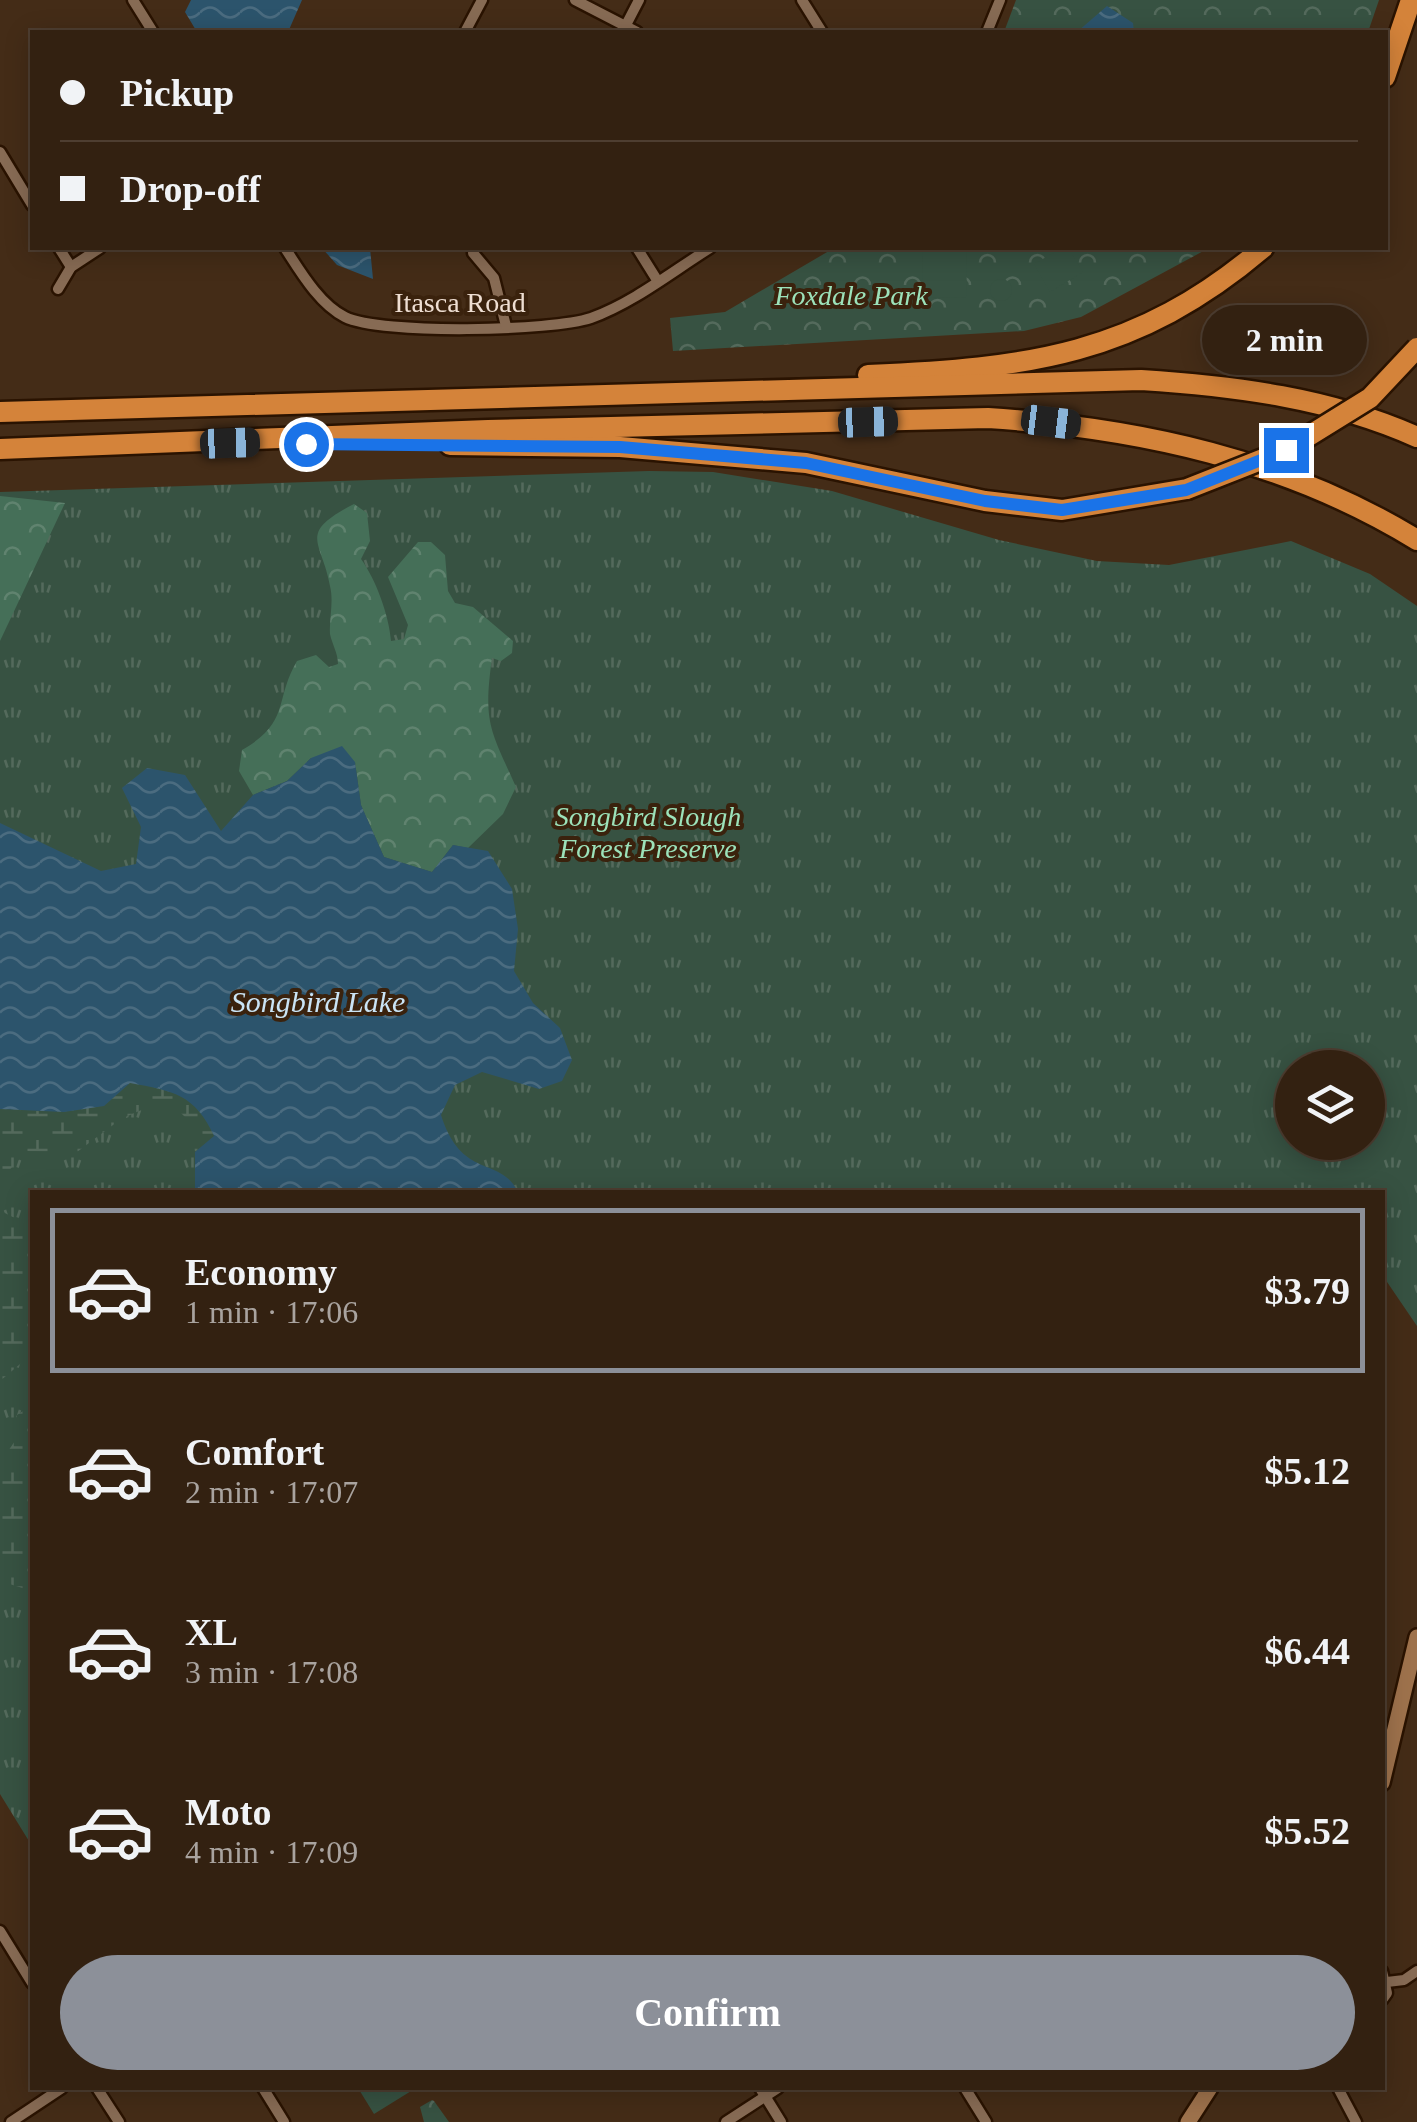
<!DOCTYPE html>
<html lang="en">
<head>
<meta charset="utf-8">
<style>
	body { margin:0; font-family:Georgia,serif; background:#3e2e1f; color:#f1f3f6; height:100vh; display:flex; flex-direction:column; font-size:38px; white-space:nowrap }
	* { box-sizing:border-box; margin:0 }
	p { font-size:32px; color:#a9a39f }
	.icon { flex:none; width:55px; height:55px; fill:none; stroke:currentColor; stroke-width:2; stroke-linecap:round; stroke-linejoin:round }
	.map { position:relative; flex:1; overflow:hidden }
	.panel { position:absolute; left:30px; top:1190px; width:1355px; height:900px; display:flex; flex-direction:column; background:#332111; border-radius:0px; box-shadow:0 5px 25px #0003,0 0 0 2px #4e3e31 }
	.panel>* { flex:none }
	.banner { position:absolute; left:30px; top:30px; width:1358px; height:220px; border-radius:0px; box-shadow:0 5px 25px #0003,0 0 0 2px #4e3e31; display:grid; align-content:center; height:220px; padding:0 30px; background:#332111 }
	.buttons { position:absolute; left:1275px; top:1050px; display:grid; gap:20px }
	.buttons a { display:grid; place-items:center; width:110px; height:110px; border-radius:50%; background:#332111; box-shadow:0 5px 25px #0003,0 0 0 2px #4e3e31; font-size:50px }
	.end { position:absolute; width:45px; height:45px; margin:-22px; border:12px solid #1a73e8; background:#fff; box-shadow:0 0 0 5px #fff }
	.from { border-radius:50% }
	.bubble { position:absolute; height:70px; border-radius:35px; background:#332111; box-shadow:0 5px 25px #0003,0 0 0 2px #4e3e31; font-size:32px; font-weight:800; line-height:70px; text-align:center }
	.car { position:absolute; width:30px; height:60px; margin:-30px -15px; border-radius:12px; box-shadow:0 0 8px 2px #0007; background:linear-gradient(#222 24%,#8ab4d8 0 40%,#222 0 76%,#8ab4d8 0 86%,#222 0) }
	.banner b { display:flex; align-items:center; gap:35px; height:95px; font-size:38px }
	.banner b+b { border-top:2px solid #4e3e31 }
	.banner i { width:25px; height:25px; background:#f1f3f6 }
	ul { padding:18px 0 0; list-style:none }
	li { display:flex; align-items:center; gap:30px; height:165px; margin:0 20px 15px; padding:0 10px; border:5px solid transparent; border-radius:0px }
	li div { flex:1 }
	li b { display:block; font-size:38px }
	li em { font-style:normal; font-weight:800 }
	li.active { border-color:#8c9099 }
	li>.icon { width:90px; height:90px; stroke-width:1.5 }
	.cta { display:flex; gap:20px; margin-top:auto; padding:20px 30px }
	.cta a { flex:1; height:115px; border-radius:60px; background:#8c9099; color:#fff; font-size:40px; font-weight:800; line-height:115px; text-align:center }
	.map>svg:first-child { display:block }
	.grass { fill:url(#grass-tufts); fill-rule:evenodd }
	.forest { fill:url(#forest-crowns) }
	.wetland { fill:url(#wetland-marsh) }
	.park { fill:url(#park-crowns) }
	.pitch { fill:#375242 }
	.water { fill:url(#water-waves) }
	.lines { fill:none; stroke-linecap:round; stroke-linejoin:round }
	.street-casing { stroke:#2a1301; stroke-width:15 }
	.secondary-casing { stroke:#2a1301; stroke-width:20 }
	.highway-casing { stroke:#2a1301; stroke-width:25 }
	.street { stroke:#876b54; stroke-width:10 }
	.secondary { stroke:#9e724c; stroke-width:15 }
	.highway { stroke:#d4833a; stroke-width:20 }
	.highway-bridge-casing { stroke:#2a1301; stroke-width:25; stroke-linecap:butt }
	.highway-bridge { stroke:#d4833a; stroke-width:20 }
	.route { stroke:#1a73e8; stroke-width:12 }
	.labels { text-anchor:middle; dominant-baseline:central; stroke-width:8; stroke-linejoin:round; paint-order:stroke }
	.park-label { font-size:28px; font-style:italic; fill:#9ce2ba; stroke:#3a220d }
	.street-label { font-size:28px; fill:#eeded2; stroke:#3a220d }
	.water-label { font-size:30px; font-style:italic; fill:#cae4f5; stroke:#3a220d }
</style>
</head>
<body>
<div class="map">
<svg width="1417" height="2122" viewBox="0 0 1417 2122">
	<defs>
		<pattern id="grass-tufts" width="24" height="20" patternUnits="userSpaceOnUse" patternTransform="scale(2.5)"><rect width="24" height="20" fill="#375242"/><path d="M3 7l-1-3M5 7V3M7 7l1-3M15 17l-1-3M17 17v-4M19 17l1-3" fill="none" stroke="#546a5c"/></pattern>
		<pattern id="forest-crowns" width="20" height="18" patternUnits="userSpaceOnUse" patternTransform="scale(2.5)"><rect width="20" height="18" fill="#456f58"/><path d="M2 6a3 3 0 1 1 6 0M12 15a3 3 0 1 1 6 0" fill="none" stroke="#60836f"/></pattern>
		<pattern id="wetland-marsh" width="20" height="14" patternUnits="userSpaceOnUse" patternTransform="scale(2.5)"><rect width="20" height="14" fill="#375242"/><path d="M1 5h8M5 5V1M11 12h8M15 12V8" fill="none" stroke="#546a5c"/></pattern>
		<pattern id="park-crowns" width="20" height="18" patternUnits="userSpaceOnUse" patternTransform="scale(2.5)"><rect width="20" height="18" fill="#375242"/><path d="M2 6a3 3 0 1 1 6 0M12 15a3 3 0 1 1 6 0" fill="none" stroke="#546a5c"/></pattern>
		<pattern id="water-waves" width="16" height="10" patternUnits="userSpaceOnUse" patternTransform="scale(2.5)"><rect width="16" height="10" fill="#2c546c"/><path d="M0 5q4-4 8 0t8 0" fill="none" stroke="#4b6c80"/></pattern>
	</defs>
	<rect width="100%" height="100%" fill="#442c17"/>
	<path class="grass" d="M 649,471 L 713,472 L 832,491 L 999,540 L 1097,561 L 1169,565 L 1291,541 L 1370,574 L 1417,606 L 1417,1326 L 1383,1276 L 1382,1192 L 32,1192 L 32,1846 L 0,1794 L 0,492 ZM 1292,1068 L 1368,1068 L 1368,1142 L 1292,1142 Z"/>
	<g class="forest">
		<polygon points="0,496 65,503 0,641"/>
		<path d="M 354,504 L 367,513 L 370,541 L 361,559 C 376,580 389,615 391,641 L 404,639 L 408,625 L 388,577 L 418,542 L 431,542 L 445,555 L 448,591 L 455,603 L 473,607 L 513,641 L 512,653 L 501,661 L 492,658 C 483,723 490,729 516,787 L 503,814 L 468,848 L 453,845 L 432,872 L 384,857 L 361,805 L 355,762 L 311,758 L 287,781 L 253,795 L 239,771 L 242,750 C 291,722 274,700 297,661 L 316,655 L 329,667 L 338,664 C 338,653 332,644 330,634 C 329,618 334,602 330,586 C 322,540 296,534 354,504 Z"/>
	</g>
	<g class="wetland">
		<path d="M 130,1083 C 174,1091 195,1094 214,1136 L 195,1152 L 192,1124 L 176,1108 L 148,1107 L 121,1119 L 77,1152 L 26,1151 L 0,1181 L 0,1109 C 56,1111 85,1121 130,1083 Z"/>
		<polygon points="0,1201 3,1212 32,1227 32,1354 0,1381"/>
		<polygon points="32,1405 32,1591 0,1581 0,1456 4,1457 17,1438 17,1415"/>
	</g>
	<g class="park">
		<polygon points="1016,0 1379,0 1368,32 1004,32"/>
		<polygon points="834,248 1209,248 1081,317 1024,331 673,351 670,318 725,312"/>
		<polygon points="432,2100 434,2101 449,2122 424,2122 420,2107"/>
	</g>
	<g class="pitch">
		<polygon points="966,248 967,297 923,298 922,249"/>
		<polygon points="1062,248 1068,248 1083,272 1050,292 1034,264"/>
		<circle cx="1001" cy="290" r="11"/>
		<polygon points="358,2088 416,2088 374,2114"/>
	</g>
	<g class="water">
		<polygon points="191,0 302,0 288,32 197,32 185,12"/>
		<polygon points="1107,6 1133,23 1134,32 1077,32"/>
		<polygon points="322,248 370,248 373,279 337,265"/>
		<path d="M 342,746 L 355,762 L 361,805 L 384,857 L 432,872 L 453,845 L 488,851 L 512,889 L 518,929 L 514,971 L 533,1003 L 560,1028 L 572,1060 L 562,1081 L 539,1089 L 482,1072 L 455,1085 L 441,1115 C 462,1181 500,1155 518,1192 L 195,1192 L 195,1152 L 214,1136 C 195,1094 173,1091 130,1083 L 104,1106 L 64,1112 L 0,1109 L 0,823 L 101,871 L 136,864 L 141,827 L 122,788 L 147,768 L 185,775 L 221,831 L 253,795 L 287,781 L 311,758 Z"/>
	</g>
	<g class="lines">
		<g class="street-casing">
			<g id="street">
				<polyline points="133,0 153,32"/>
				<polyline points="575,0 637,32"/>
				<polyline points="802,0 822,32"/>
				<polyline points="626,25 639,0"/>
				<polyline points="465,32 482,0"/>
				<polyline points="987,32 1000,0"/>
				<polyline points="0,152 32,205"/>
				<polyline points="59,248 71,267"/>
				<path d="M 285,248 C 300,271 319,304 345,317 C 381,335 553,331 591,318 C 633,303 673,271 710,248"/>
				<polyline points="637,248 657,280"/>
				<polyline points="473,253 494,278 506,326"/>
				<polyline points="58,289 71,267 100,248"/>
				<polyline points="0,1931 32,1983"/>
				<polyline points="1382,1971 1387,1993 1382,2000"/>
				<polyline points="1387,1982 1404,1980 1417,1971"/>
				<polyline points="97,2088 119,2122"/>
				<polyline points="263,2088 284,2122"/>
				<polyline points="760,2088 781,2122"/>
				<polyline points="965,2088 986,2122"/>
				<polyline points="1338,2088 1356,2122"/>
				<polyline points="11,2122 62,2088"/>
				<polyline points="726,2122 778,2088"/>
			</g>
		</g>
		<g class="secondary-casing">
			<g id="secondary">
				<polyline points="1382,1783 1417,1637"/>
				<polyline points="1188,2122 1210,2088"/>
			</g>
		</g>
		<g class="highway-casing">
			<g id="highway">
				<polyline points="1385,77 1411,0"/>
				<path d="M 868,375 C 1027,368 1136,356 1263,248"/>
				<path d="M 0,412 L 1141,380 C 1235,386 1330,398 1417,437"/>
				<polyline points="450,445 620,447 806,463 985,501 1062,510 1187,489"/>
				<path d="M 0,449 L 488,430 L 988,418 C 1139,428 1287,460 1417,540"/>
			</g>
		</g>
		<use href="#street" class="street"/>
		<use href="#secondary" class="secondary"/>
		<use href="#highway" class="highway"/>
		<g class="highway-bridge-casing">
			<polyline id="highway-bridge" points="1187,489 1286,450 1370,398 1417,348"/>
		</g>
		<use href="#highway-bridge" class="highway-bridge"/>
	</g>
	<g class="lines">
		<polyline class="route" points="306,444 620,447 806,463 985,501 1062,510 1186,490 1286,450"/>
	</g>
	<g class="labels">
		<g class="park-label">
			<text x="851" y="295">Foxdale Park</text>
			<text x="648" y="816">Songbird Slough<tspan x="648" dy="32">Forest Preserve</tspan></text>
		</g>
		<g class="street-label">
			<text x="460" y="302">Itasca Road</text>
		</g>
		<g class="water-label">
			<text x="318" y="1001">Songbird Lake</text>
		</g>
	</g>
</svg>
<div class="buttons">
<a><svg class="icon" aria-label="layers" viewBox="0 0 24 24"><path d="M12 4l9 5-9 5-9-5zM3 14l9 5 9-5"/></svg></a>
</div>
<i class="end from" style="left:306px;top:444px"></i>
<i class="end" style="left:1286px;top:450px"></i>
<div class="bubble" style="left:1202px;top:305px;width:165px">2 min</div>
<i class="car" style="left:868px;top:422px;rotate:88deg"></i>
<i class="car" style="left:1051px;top:422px;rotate:97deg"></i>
<i class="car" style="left:230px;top:443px;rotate:88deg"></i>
<div class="banner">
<b><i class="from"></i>Pickup</b>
<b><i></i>Drop-off</b>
</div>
<section class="panel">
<ul>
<li class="active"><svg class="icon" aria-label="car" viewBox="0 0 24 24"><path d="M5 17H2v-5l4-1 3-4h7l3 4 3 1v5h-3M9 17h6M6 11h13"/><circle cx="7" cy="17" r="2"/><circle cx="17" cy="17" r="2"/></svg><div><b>Economy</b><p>1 min · 17:06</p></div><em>$3.79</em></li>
<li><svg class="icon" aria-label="car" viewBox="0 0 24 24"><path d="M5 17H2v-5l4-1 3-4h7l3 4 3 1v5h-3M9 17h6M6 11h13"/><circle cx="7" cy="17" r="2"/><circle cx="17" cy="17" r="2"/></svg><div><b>Comfort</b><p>2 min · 17:07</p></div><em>$5.12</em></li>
<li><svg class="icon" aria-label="car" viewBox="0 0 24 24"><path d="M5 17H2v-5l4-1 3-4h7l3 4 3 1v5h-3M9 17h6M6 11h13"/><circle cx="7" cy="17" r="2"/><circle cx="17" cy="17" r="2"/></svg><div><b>XL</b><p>3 min · 17:08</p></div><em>$6.44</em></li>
<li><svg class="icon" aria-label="car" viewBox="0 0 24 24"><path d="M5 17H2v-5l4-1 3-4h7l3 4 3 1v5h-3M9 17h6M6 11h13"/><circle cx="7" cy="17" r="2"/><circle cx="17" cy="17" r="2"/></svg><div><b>Moto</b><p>4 min · 17:09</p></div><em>$5.52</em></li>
</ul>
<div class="cta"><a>Confirm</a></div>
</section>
</div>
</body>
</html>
